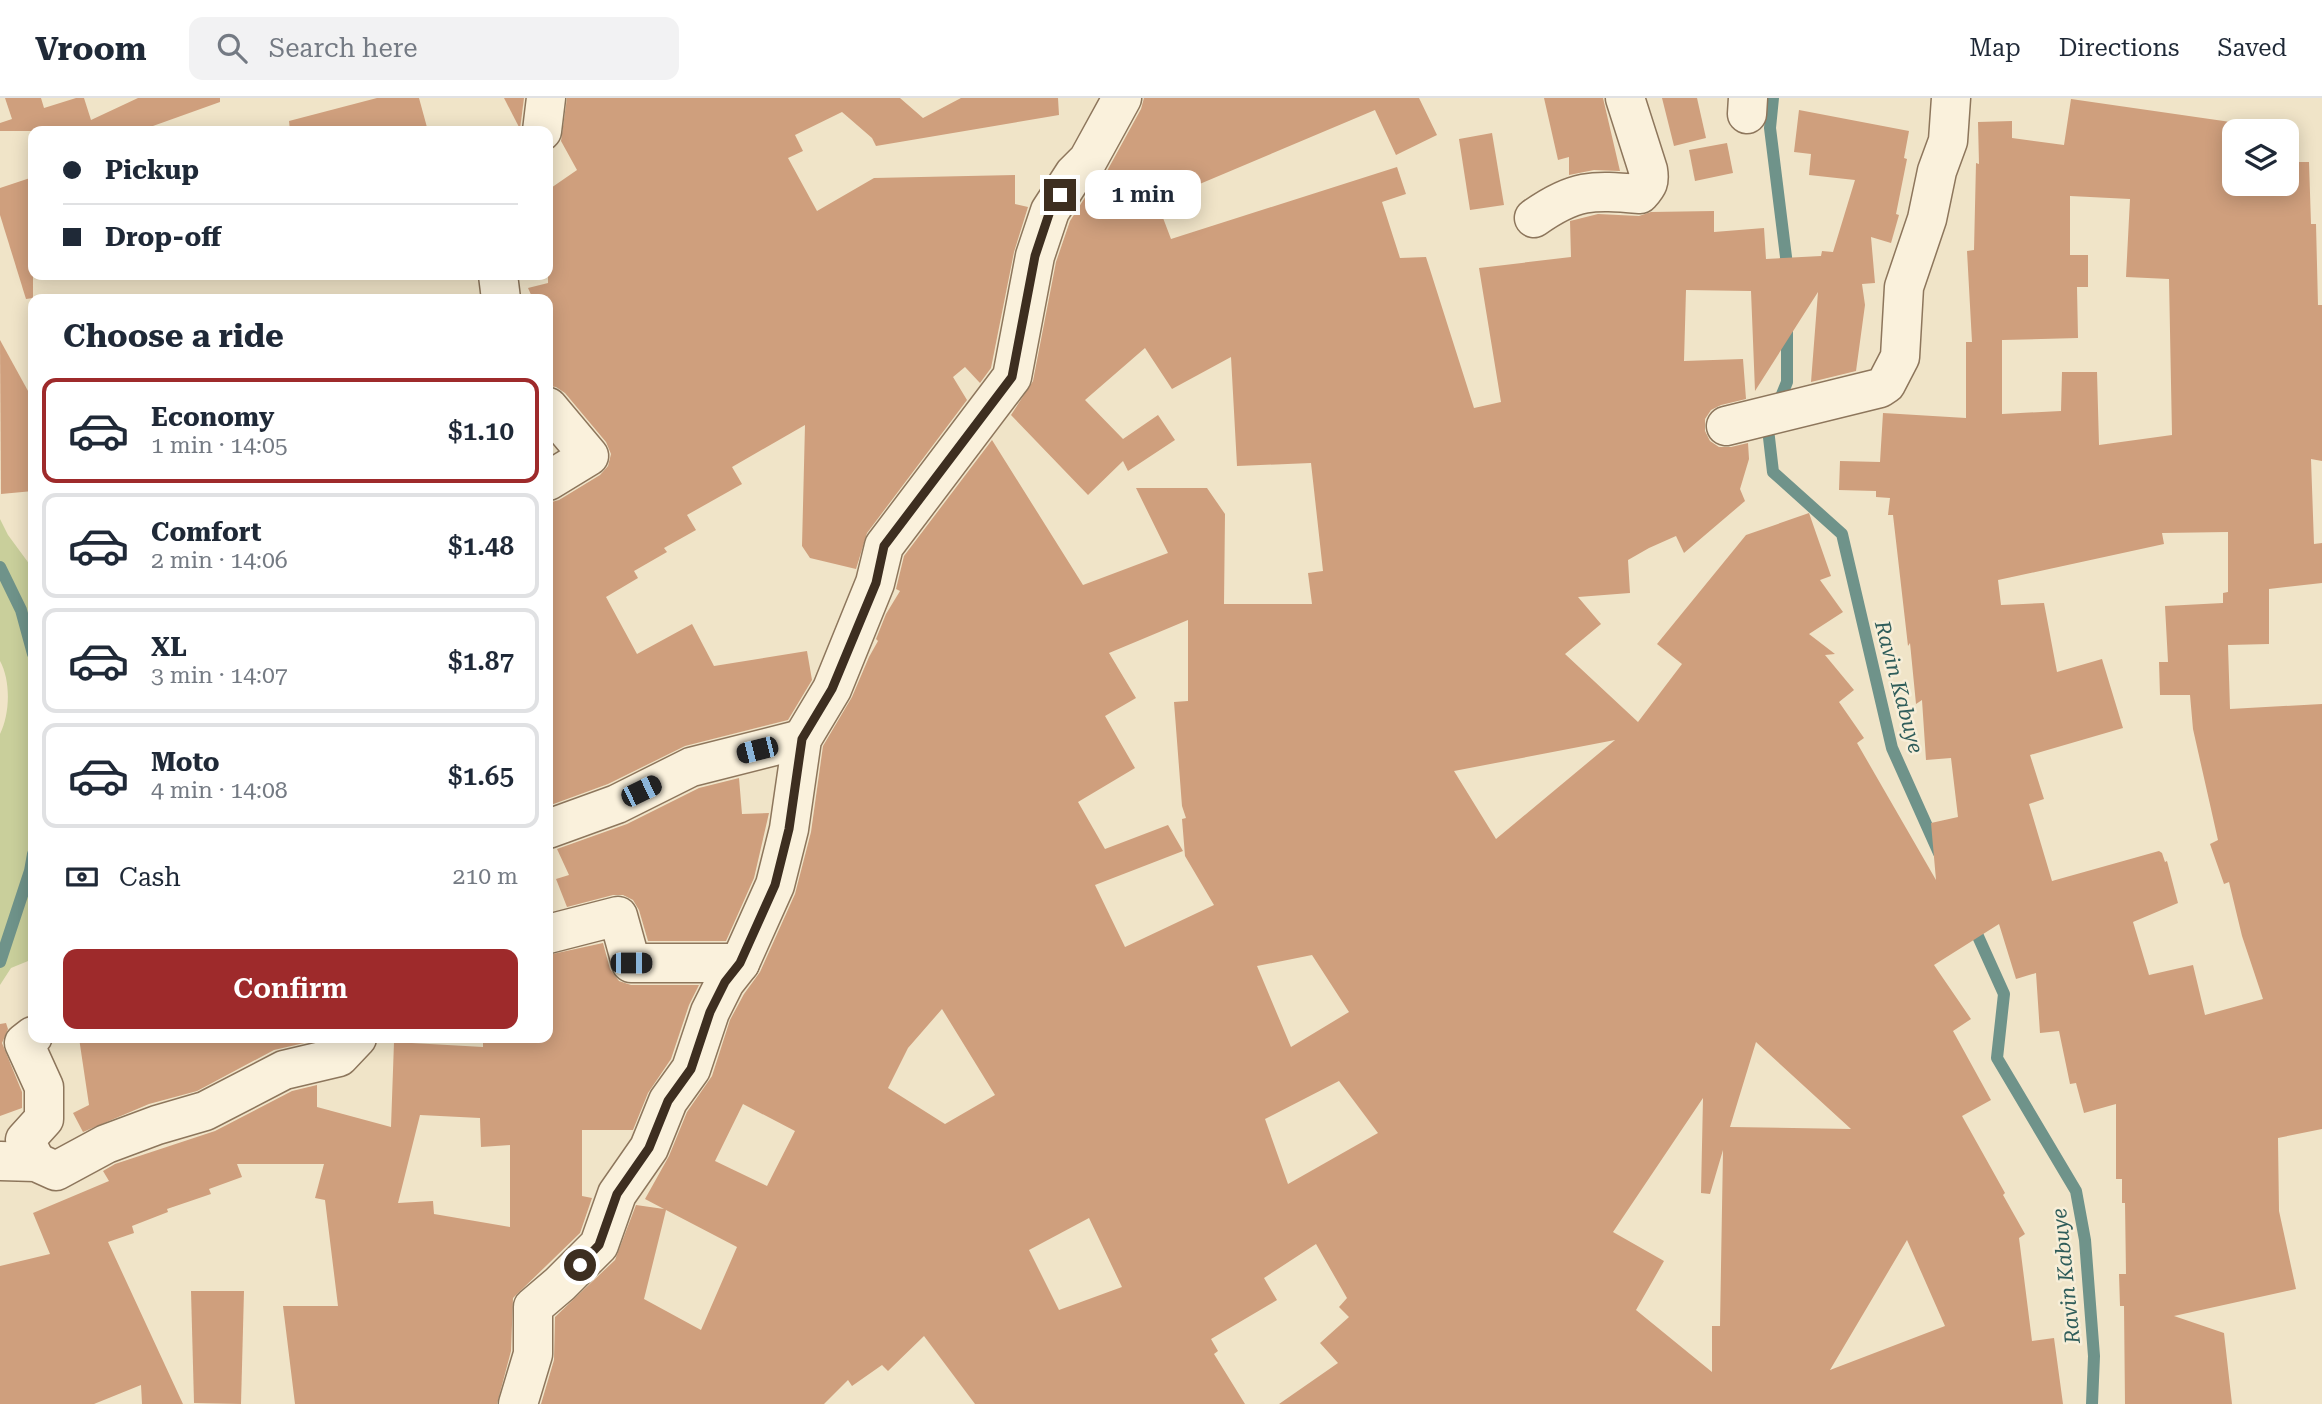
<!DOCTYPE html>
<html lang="en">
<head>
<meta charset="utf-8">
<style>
	body { margin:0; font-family:"Roboto Serif",serif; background:#f2f2f3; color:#1f2937; height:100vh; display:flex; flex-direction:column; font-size:26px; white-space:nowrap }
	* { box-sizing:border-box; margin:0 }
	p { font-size:23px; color:#747a83 }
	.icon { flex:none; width:38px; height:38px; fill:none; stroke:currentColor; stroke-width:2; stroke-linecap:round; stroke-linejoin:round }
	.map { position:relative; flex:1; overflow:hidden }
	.details { position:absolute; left:28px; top:196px; width:525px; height:749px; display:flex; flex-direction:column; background:#fff; border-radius:14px; box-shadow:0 4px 18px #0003 }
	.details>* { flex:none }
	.top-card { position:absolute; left:28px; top:28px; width:525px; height:154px; border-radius:14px; box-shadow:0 4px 18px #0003; display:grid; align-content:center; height:154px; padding:0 35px; background:#fff }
	.controls { position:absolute; left:2222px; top:21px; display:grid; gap:14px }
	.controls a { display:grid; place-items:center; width:77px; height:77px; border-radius:14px; background:#fff; box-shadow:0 4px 18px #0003; font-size:35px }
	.end { position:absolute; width:32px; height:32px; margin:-16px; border:9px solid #3d2e20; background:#fff; box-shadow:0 0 0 4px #fff }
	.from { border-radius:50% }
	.bubble { position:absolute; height:49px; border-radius:14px; background:#fff; box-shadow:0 4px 18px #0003; font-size:23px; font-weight:600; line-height:49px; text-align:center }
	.car { position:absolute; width:21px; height:42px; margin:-21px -10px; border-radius:9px; box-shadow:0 0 5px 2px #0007; background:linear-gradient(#222 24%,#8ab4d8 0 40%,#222 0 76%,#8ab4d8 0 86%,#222 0) }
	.top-card b { display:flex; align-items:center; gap:24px; height:66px; font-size:26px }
	.top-card b+b { border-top:2px solid #e0e1e3 }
	.top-card i { width:18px; height:18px; background:#1f2937 }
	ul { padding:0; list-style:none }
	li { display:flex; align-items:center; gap:21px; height:105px; margin:0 14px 10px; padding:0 21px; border:4px solid #e0e1e3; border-radius:14px }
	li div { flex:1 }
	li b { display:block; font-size:26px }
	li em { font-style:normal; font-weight:600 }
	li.active { border-color:#9e2a2b }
	li>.icon { width:63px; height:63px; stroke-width:1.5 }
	h2 { padding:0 35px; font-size:32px; line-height:84px }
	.pay { display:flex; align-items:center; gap:18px; height:77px; padding:0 35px; font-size:26px }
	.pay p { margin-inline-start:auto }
	.primary-button { display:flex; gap:14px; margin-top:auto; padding:14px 35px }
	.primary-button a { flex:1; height:80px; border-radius:14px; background:#9e2a2b; color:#fff; font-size:28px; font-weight:600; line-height:80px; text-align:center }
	header { display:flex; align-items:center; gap:42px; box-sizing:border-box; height:98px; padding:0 35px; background:#fff; border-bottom:2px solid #e0e1e3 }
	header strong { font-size:33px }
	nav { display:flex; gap:38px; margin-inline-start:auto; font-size:24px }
	.search { width:490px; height:63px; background:#f2f2f3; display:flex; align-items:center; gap:18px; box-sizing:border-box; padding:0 24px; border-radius:14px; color:#747a83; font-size:26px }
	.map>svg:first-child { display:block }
	.green { fill:#c9cf9b }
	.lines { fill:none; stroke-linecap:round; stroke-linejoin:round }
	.stream { stroke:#6f938a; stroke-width:12 }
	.building { fill:#cf9f7d; fill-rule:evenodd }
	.street-casing { stroke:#8d765c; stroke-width:41 }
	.street { stroke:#faf1dc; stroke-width:38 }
	.route { stroke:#3d2e20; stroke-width:9 }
	.labels { text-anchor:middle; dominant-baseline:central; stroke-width:5; stroke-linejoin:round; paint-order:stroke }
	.water-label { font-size:21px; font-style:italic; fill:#2f5d5a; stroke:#f7eed8 }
</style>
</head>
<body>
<header>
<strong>Vroom</strong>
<div class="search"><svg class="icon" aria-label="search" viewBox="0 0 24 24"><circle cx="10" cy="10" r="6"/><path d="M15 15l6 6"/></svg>Search here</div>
<nav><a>Map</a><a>Directions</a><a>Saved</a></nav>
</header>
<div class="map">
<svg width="2322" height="1306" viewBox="0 0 2322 1306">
	<rect width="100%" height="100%" fill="#f0e4c8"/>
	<path class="green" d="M 0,421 L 8,437 L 33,471 L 33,861 L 11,870 L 0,887 L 0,636 C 10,616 11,583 0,563 Z"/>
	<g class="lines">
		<g class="stream">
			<polyline points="1773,0 1770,30 1788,175"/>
			<polyline points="1787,225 1787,284 1768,331 1773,374 1842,436 1892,650 1939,755"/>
			<polyline points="0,469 21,512 33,556"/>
			<polyline points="1972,825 2004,896 1997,960 2076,1093 2085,1142 2094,1258 2092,1306"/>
			<polyline points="0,864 30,773 33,756"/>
		</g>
	</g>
	<g class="building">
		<polygon points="5,0 41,0 44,10 76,0 84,0 91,22 138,0 220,0 220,4 139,33 0,33 0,25 12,21"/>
		<polygon points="377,0 419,0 428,33 290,33 289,23"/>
		<polygon points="504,0 524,0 520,31"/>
		<polygon points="567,0 900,0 923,20 961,0 1058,0 1059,17 876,48 872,40 842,14 795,37 803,53 788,60 817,113 874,80 1015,77 1015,106 1028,109 1014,154 991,270 980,285 965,269 953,279 967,302 867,435 856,471 810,460 802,448 805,327 732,369 742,386 687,417 696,432 664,450 667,454 634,473 638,480 606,499 637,556 692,526 714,568 807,553 812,582 788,622 685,648 608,686 548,708 548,405 559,402 600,377 608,368 611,356 606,344 565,295 556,289 548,288 548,201 533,201 528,190 548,185 548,92 577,72 561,43"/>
		<path d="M 1144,0 L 1419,0 L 1437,37 L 1396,57 L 1375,12 L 1157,104 L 1171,141 L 1397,69 L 1406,96 L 1382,104 L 1400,160 L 1426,159 L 1474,310 L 1501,304 L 1479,170 L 1571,159 L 1570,123 L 1598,116 L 1639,118 L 1651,114 L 1714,113 L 1714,134 L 1764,130 L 1766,161 L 1821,158 L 1822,153 L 1833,154 L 1855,82 L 1809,77 L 1811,56 L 1794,54 L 1799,12 L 1909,33 L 1904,60 L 1907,61 L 1896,116 L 1899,117 L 1891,145 L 1871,139 L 1875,185 L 1862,186 L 1865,207 L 1856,273 L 1811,284 L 1818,194 L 1755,293 L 1751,193 L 1686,192 L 1684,263 L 1743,261 L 1746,301 L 1721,307 L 1711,312 L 1705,321 L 1705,333 L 1710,343 L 1719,349 L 1731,349 L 1748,345 L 1749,361 L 1740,391 L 1745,403 L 1684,455 L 1676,438 L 1649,450 L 1628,462 L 1630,495 L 1578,499 L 1601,526 L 1565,556 L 1638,624 L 1682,566 L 1657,546 L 1746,437 L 1809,415 L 1831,478 L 1820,482 L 1843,514 L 1809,536 L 1835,556 L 1825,557 L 1854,592 L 1839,604 L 1864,640 L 1857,645 L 1936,782 L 1931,725 L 1958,719 L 1951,660 L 1926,662 L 1922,602 L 1916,606 L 1910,545 L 1908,548 L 1893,417 L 1888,417 L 1890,400 L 1876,399 L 1876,393 L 1839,392 L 1840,363 L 1880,364 L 1883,315 L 1966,320 L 1966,244 L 1972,244 L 1967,153 L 1974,152 L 1976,65 L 1979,66 L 1978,24 L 2012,23 L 2012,40 L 2064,47 L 2071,1 L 2286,32 L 2235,33 L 2235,86 L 2287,86 L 2287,64 L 2309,64 L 2311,126 L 2316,126 L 2318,207 L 2322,207 L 2322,363 L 2311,361 L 2314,446 L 2322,445 L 2322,485 L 2269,491 L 2269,546 L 2228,547 L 2230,611 L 2322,606 L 2322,1031 L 2278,1040 L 2279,1113 L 2296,1191 L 2174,1218 L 2224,1235 L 2232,1306 L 2125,1306 L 2124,1208 L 2120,1208 L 2119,1176 L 2126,1176 L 2125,1105 L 2122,1105 L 2122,1081 L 2116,1081 L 2116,1006 L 2084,1015 L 2076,985 L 2070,986 L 2059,933 L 2040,935 L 2036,875 L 2016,881 L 1999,826 L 1934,867 L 1971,921 L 1953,933 L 1991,1002 L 1962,1018 L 2005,1095 L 2003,1097 L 2025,1136 L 2019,1140 L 2032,1243 L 2054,1240 L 2063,1306 L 1279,1306 L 1338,1265 L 1320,1245 L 1349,1219 L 1339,1209 L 1347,1200 L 1316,1146 L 1264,1180 L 1277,1202 L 1211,1241 L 1218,1253 L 1214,1256 L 1245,1306 L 975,1306 L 924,1238 L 888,1273 L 882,1267 L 852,1288 L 848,1282 L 824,1306 L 541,1306 L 554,1262 L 555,1219 L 615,1162 L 636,1107 L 664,1111 L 645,1101 L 669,1058 L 687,1014 L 712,978 L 730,922 L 744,896 L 760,874 L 795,796 L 811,734 L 823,648 L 852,599 L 869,559 L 878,543 L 876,541 L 886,516 L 900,493 L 896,491 L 904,458 L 992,342 L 1083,487 L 1168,455 L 1136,390 L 1207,390 L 1225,416 L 1224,506 L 1312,506 L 1308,475 L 1323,473 L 1311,365 L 1237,368 L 1231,259 L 1172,291 L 1145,250 L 1085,302 L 1123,341 L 1158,317 L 1175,342 L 1128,373 L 1123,363 L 1088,397 L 1011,317 L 1033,283 L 1056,164 L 1070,123 L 1091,90 L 1097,87 L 1107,73 L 1141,11 ZM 2070,98 L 2130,101 L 2126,179 L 2169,181 L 2172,337 L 2099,347 L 2097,274 L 2062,274 L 2061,313 L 2002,316 L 2002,242 L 2078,240 L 2077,189 L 2088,189 L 2088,157 L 2070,157 ZM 2228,434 L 2228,494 L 2223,495 L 2223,505 L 2165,508 L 2168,564 L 2159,564 L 2160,597 L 2190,597 L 2193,631 L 2218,742 L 2210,746 L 2224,786 L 2229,784 L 2242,838 L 2263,901 L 2205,917 L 2193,867 L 2149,877 L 2133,824 L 2178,805 L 2167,763 L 2165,764 L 2162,755 L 2159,753 L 2052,783 L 2029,706 L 2044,701 L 2030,657 L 2123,630 L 2102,561 L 2057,574 L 2044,505 L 2001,507 L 1998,482 L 2164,446 L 2162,435 ZM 1188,522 L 1188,603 L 1174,604 L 1182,708 L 1186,720 L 1182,721 L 1185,758 L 1214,807 L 1125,849 L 1095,787 L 1183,753 L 1168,727 L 1105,751 L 1078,704 L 1135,670 L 1105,618 L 1136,600 L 1109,555 ZM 1615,642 L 1496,741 L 1454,673 ZM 1312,857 L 1349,914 L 1291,949 L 1257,868 ZM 942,911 L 995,997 L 945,1026 L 888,990 L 908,950 ZM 1756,944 L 1851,1031 L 1730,1029 ZM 1339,983 L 1378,1035 L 1288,1086 L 1265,1021 ZM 1703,1000 L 1701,1095 L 1710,1096 L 1723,1052 L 1720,1228 L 1712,1228 L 1712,1274 L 1636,1212 L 1664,1163 L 1613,1134 ZM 743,1006 L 795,1033 L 767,1088 L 715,1063 ZM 666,1112 L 737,1149 L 701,1232 L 644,1201 ZM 1089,1120 L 1122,1189 L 1059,1212 L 1029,1152 ZM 1907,1142 L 1945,1228 L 1830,1272 Z"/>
		<polygon points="1544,0 1603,0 1620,73 1594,72 1569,77 1569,59 1558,62"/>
		<polygon points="1662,0 1697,0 1706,40 1674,48"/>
		<polygon points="1492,35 1504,107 1470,112 1459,41"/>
		<polygon points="1727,45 1733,75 1695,83 1689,52"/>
		<polygon points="33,79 33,200 26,201 0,117 0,90"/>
		<polygon points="0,242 33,302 33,393 1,396"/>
		<polygon points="739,680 742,716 769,715 754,780 726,843 648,843 639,812 633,802 623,797 613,797 567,809 556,781 569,777 557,751 627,726 699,690"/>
		<path d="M 603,845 L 610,871 L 619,883 L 631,887 L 699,887 L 689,907 L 671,961 L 648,995 L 633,1032 L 582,1032 L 582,1098 L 592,1100 L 580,1135 L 513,1200 L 511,1253 L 497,1306 L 295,1306 L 283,1208 L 338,1208 L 325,1102 L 315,1100 L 324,1066 L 237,1066 L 242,1079 L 209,1091 L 211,1096 L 167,1111 L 168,1114 L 132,1128 L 134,1135 L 108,1144 L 183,1306 L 142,1306 L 141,1287 L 94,1306 L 0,1306 L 0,1168 L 50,1156 L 33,1115 L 109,1083 L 103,1073 L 115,1066 L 215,1033 L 292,993 L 317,987 L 317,1009 L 391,1029 L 394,944 L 483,949 L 483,940 L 548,940 L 548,857 ZM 420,1017 L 480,1020 L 481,1049 L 510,1047 L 510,1129 L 434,1116 L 433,1103 L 398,1105 Z"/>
		<polygon points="6,925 8,931 2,945 22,994 22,1010 0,1018 0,926"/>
		<polygon points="79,940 317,940 317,942 274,952 197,993 149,1006 83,1034 73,1015 89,1007"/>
		<polygon points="191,1193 244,1193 241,1306 194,1305"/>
	</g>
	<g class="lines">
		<g class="street-casing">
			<g id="street">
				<polyline points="1747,16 1748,0"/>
				<polyline points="542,33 546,0"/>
				<path d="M 1534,120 C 1575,91 1592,92 1640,96 C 1648,87 1650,84 1648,72 L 1625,0"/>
				<polyline points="498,177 501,201"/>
				<polyline points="548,309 589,358 548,383"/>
				<polyline points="1726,328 1880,290 1886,286 1900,259 1904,189 1927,121 1937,73 1948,43 1951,0"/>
				<polyline points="548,731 617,706 691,669 802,641"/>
				<polyline points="548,836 618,818 631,865 740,865"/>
				<polyline points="33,938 24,945 44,989 44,1021 25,1042 36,1064"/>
				<polyline points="0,1063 36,1064 56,1073 106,1046 157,1027 205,1013 284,972 339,959 357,940"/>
				<polyline points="518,1306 533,1256 533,1209 560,1186 599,1147 617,1096 649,1050 668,1003 691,971 710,914 725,884 740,865 775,787 789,731 802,641 832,591 875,485 884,448 1012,279 1035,158 1050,113 1074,76 1088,62 1122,0"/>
			</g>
		</g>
		<use href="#street" class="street"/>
	</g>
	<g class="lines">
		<polyline class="route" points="580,1167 599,1147 617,1096 649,1050 668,1003 691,971 710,914 725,884 740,865 775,787 789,731 802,641 832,591 876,485 884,448 1012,279 1035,158 1050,113 1060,97"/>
	</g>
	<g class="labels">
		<g class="water-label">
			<text transform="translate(1899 589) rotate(75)">Ravin Kabuye</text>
			<text transform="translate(2066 1178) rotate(-96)">Ravin Kabuye</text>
		</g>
	</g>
</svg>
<div class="controls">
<a><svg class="icon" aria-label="layers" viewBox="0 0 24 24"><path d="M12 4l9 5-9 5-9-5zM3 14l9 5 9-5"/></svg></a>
</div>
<i class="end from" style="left:580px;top:1167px"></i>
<i class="end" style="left:1060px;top:97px"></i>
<div class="bubble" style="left:1085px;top:72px;width:116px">1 min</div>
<i class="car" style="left:757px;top:652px;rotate:256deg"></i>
<i class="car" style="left:641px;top:693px;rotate:64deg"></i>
<i class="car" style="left:631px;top:865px;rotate:90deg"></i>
<div class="top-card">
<b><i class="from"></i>Pickup</b>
<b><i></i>Drop-off</b>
</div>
<section class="details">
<h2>Choose a ride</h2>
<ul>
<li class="active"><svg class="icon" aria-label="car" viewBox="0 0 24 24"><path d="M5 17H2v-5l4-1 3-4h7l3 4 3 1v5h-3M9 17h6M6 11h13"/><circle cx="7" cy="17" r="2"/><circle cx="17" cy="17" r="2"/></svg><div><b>Economy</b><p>1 min · 14:05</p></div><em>$1.10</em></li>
<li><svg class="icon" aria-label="car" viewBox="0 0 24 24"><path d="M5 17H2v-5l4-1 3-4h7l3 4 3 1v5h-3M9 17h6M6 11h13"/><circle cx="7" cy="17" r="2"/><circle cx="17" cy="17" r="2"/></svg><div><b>Comfort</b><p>2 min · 14:06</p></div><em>$1.48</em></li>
<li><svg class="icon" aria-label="car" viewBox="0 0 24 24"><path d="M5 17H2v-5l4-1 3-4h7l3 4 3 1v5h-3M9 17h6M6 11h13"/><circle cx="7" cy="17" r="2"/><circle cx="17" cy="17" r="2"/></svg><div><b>XL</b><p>3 min · 14:07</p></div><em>$1.87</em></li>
<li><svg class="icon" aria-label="car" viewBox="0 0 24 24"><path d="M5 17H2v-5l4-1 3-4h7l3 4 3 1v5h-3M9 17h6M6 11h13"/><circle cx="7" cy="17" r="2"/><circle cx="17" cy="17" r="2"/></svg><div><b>Moto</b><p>4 min · 14:08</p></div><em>$1.65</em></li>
</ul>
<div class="pay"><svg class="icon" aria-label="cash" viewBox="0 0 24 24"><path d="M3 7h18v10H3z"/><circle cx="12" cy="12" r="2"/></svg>Cash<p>210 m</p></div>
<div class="primary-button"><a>Confirm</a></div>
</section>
</div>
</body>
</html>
